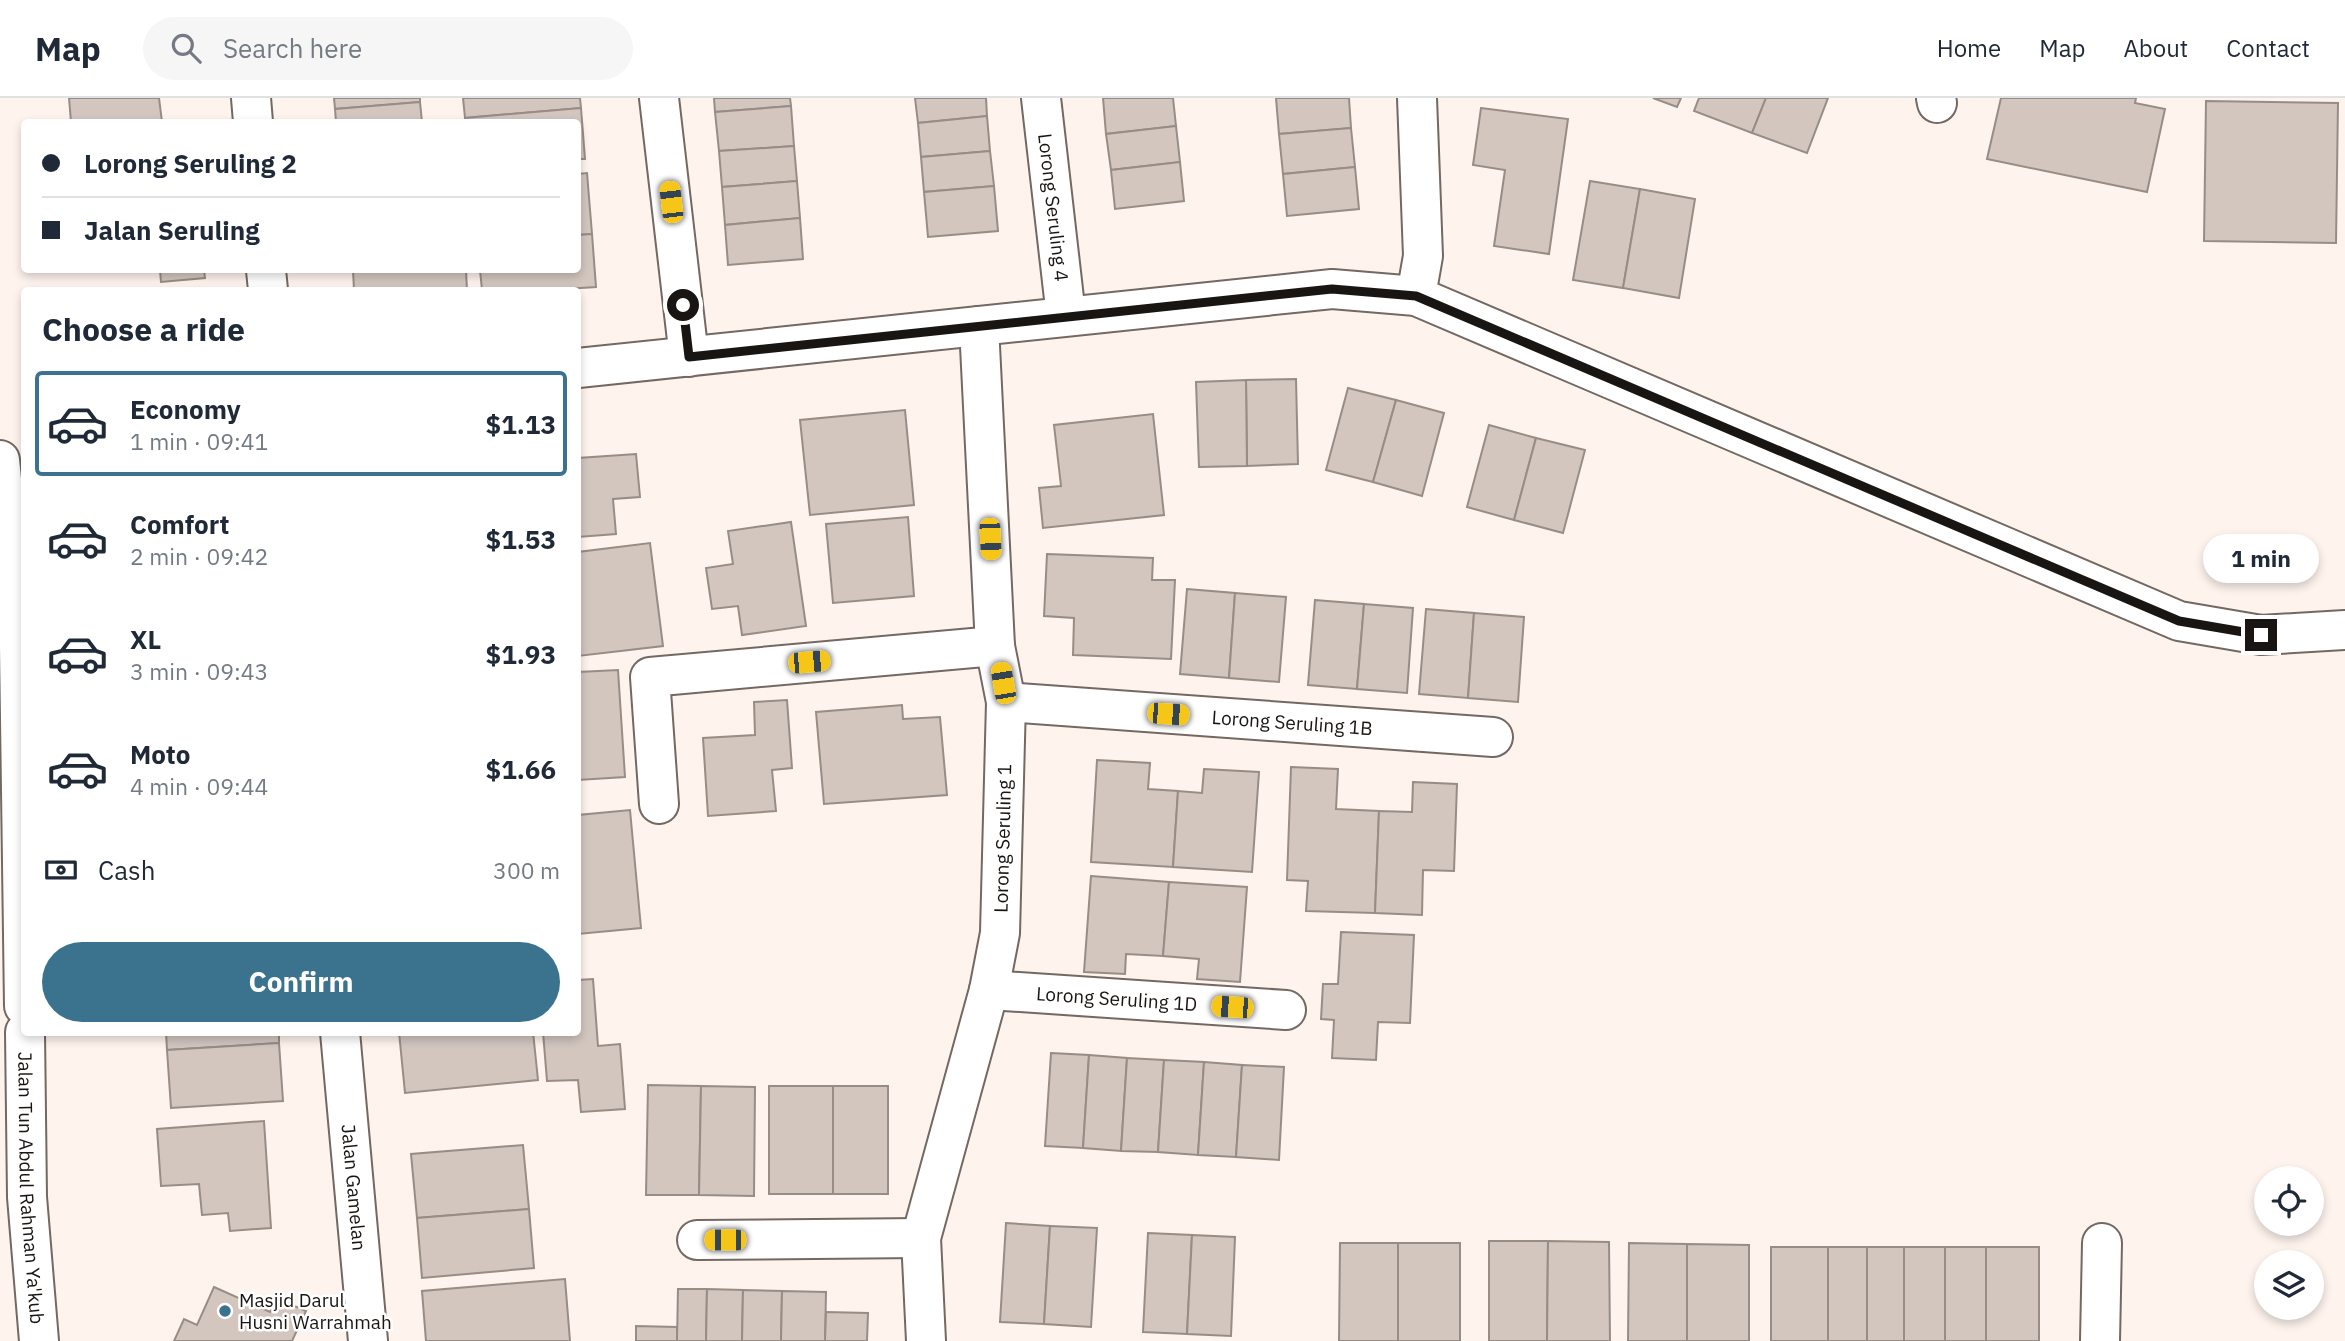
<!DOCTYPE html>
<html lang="en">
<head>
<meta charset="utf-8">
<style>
	body { margin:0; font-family:"IBM Plex Sans",sans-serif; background:#f6f6f7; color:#1f2937; height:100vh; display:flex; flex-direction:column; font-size:26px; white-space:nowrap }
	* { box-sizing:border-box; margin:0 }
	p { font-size:23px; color:#747a83 }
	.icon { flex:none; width:38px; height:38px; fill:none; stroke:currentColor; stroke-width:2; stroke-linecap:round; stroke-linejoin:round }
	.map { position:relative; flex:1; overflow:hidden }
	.details { position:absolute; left:21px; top:189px; width:560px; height:749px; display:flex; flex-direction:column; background:#fff; border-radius:7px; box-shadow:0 4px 10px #0003 }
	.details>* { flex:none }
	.banner { position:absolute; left:21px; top:21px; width:560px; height:154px; border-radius:7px; box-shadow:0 4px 10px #0003; display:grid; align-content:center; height:154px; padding:0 21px; background:#fff }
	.tools { position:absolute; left:2254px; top:1068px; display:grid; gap:14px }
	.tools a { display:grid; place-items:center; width:70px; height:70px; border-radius:50%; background:#fff; box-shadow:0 4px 10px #0003; font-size:35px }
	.end { position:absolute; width:32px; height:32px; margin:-16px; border:9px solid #191512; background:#fff; box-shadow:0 0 0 4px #fff }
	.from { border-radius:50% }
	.bubble { position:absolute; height:49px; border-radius:24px; background:#fff; box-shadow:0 4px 10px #0003; font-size:23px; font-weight:700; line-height:49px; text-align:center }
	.car { position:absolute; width:21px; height:42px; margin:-21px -10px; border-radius:9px; box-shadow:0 0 5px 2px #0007; background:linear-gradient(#f5c518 24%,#345 0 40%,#f5c518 0 76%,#345 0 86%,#f5c518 0) }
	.banner b { display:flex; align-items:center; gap:24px; height:66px; font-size:26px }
	.banner b+b { border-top:2px solid #e0e1e3 }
	.banner i { width:18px; height:18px; background:#1f2937 }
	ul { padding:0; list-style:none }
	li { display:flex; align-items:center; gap:21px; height:105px; margin:0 14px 10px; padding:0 7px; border:4px solid transparent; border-radius:7px }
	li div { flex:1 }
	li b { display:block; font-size:26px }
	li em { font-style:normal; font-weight:700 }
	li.current { border-color:#3b738e }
	li>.icon { width:63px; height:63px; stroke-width:1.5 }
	h2 { padding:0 21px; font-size:32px; line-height:84px }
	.pay { display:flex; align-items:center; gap:18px; height:77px; padding:0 21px; font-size:26px }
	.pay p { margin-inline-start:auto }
	.button { display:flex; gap:14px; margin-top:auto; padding:14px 21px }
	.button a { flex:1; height:80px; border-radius:42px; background:#3b738e; color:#fff; font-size:28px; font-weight:700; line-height:80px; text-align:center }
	header { display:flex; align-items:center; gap:42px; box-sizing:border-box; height:98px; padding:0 35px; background:#fff; border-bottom:2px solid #e0e1e3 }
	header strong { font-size:33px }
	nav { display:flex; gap:38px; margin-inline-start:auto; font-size:24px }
	.search { width:490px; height:63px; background:#f6f6f7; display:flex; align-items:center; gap:18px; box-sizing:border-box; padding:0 24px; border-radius:38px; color:#747a83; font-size:26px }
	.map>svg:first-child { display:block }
	.building { fill:#d2c6bf; stroke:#988d86; stroke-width:2 }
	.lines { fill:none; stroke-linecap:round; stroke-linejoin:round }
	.minor-casing { stroke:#736862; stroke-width:42 }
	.major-casing { stroke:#736862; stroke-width:42 }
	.minor { stroke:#fff; stroke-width:38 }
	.major { stroke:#fff; stroke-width:38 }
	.route { stroke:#191512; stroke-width:9 }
	.poi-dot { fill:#3b738e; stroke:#fff; stroke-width:2.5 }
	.labels { text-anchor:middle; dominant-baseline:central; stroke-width:5; stroke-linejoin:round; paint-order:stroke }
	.street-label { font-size:19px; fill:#191512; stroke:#fff }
	.poi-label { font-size:19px; fill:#191512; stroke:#fff; text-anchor:start }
</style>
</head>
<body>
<header>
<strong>Map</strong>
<div class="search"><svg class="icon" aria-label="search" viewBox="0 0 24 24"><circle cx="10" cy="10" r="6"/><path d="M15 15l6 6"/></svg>Search here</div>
<nav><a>Home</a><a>Map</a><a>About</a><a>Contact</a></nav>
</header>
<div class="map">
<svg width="2345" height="1243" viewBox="0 0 2345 1243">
	<rect width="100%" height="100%" fill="#fef3ed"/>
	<g class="building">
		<polygon points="69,0 159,0 162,24 71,24"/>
		<polygon points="334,0 420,0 420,4 335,11"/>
		<polygon points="463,0 580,0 581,10 465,20"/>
		<polygon points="714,0 790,0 791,8 715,14"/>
		<polygon points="915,0 986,0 987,18 918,25"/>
		<polygon points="1103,0 1173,0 1176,28 1106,36"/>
		<polygon points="1276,0 1349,0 1351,30 1279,36"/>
		<polygon points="1653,0 1681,0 1677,9"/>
		<polygon points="1699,0 1766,0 1752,35 1694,13"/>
		<polygon points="1766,0 1828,0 1807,55 1752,35"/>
		<polygon points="2001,0 2136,0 2135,5 2165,11 2147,94 1987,61"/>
		<polygon points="2206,3 2338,5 2336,145 2204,143"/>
		<polygon points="420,4 422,24 336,24 335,11"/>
		<polygon points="791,8 794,48 719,53 715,14"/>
		<polygon points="581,10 585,61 578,61 578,24 465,24 465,20"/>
		<polygon points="1481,10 1568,21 1549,156 1494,148 1505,72 1473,67"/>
		<polygon points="987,18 990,53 921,59 918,25"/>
		<polygon points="1176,28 1180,64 1111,72 1106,36"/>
		<polygon points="1351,30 1355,69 1283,76 1279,36"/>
		<polygon points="794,48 797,83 722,89 719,53"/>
		<polygon points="990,53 994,88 924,94 921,59"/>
		<polygon points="1180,64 1184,103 1115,111 1111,72"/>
		<polygon points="1355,69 1359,111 1287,118 1283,76"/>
		<polygon points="587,75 592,136 578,137 578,76"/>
		<polygon points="797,83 800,120 725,127 722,89"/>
		<polygon points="1590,83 1640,91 1623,190 1573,182"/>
		<polygon points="994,88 998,133 928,139 924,94"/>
		<polygon points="1640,91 1695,101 1679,200 1623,190"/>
		<polygon points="800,120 803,161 728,167 725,127"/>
		<polygon points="592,136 596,189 549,192 482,192 480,172 578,172 578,137"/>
		<polygon points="160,172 204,172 205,180 161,184"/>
		<polygon points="353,172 466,172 467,192 354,192"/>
		<polygon points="1296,281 1298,366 1247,368 1246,282"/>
		<polygon points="1246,282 1247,368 1199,369 1196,284"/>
		<polygon points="1348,290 1396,302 1373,384 1326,372"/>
		<polygon points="1396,302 1444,315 1422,398 1373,384"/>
		<polygon points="905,312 914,407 810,417 800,322"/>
		<polygon points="1153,316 1164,417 1043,430 1039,390 1061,388 1054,327"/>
		<polygon points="1489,327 1536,340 1514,422 1467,409"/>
		<polygon points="1536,340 1585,352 1563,435 1514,422"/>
		<polygon points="636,356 640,399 613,401 616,436 578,439 578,360"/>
		<polygon points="908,419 914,498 833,505 826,426"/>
		<polygon points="791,424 806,528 742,537 738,508 712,511 706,470 733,466 728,433"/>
		<polygon points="650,445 663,548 578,558 578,454"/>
		<polygon points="1047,456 1153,460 1152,482 1175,482 1171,561 1073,557 1074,520 1044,518"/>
		<polygon points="1187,491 1235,495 1229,580 1180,576"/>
		<polygon points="1235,495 1286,499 1279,584 1229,580"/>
		<polygon points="1315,502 1364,506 1357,591 1308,587"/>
		<polygon points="1364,506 1413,510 1407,595 1357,591"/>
		<polygon points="1426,511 1474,515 1468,600 1419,596"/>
		<polygon points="1474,515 1524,519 1518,604 1468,600"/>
		<polygon points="618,572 625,679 578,682 578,574"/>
		<polygon points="787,602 792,670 772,672 776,713 708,718 703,640 755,637 754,604"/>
		<polygon points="902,607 903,621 940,619 947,697 824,706 816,614"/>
		<polygon points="1097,662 1150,665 1148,691 1178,693 1173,769 1091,764"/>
		<polygon points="1291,669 1338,671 1336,711 1379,713 1375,815 1306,813 1308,783 1287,782"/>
		<polygon points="1204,671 1259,674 1252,774 1173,769 1178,693 1202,695"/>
		<polygon points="1413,684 1457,686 1454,773 1423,772 1422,817 1375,815 1379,713 1412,714"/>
		<polygon points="630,712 641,830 578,836 578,717"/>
		<polygon points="1091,778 1169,784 1163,858 1126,856 1125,876 1084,874"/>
		<polygon points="1169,784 1247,789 1240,884 1197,881 1199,861 1163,858"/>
		<polygon points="1341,834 1414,837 1410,925 1378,924 1376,962 1332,960 1334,922 1321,921 1323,886 1338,886"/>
		<polygon points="593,881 598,948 620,946 625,1011 581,1014 578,982 547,983 543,934 578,934 578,882"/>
		<polygon points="166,934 279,934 279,945 167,952"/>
		<polygon points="399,934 533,934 538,982 405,995"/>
		<polygon points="279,945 283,1003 171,1010 167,952"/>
		<polygon points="1051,955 1089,957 1083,1050 1045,1048"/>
		<polygon points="1089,957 1127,960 1121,1053 1083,1050"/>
		<polygon points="1127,960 1164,962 1158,1054 1121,1053"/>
		<polygon points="1164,962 1204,964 1198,1057 1158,1054"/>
		<polygon points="1204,964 1242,967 1236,1059 1198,1057"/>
		<polygon points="1242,967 1284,969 1279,1062 1236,1059"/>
		<polygon points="648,987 701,988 699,1097 646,1097"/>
		<polygon points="701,988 755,989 754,1098 699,1097"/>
		<rect x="769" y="988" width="64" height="108"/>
		<rect x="833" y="988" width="55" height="108"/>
		<polygon points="264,1023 271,1130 230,1133 228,1115 202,1117 199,1086 161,1088 157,1031"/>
		<polygon points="523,1047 529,1111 417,1120 411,1056"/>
		<polygon points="529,1111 534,1170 422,1180 417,1120"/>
		<polygon points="1006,1125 1050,1128 1044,1226 1000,1224"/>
		<polygon points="1050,1128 1097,1130 1091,1229 1044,1226"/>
		<polygon points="1148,1135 1192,1137 1187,1236 1143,1234"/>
		<polygon points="1192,1137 1235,1139 1231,1238 1187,1236"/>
		<polygon points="1489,1143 1548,1143 1547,1243 1489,1243"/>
		<polygon points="1548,1143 1609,1144 1610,1243 1547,1243"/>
		<polygon points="1340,1145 1398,1145 1398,1243 1339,1243"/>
		<rect x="1398" y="1145" width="62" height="98"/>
		<polygon points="1629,1145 1687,1146 1687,1243 1628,1243"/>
		<polygon points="1687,1146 1749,1147 1749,1243 1687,1243"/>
		<rect x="1771" y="1149" width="57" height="94"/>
		<rect x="1828" y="1149" width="39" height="94"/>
		<rect x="1867" y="1149" width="37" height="94"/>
		<rect x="1904" y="1149" width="41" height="94"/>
		<rect x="1945" y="1149" width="41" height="94"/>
		<rect x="1986" y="1149" width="53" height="94"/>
		<polygon points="565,1181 570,1243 426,1243 422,1193"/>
		<polygon points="214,1189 270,1214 276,1200 306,1213 292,1243 174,1243 184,1221 197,1227"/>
		<polygon points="678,1191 707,1191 706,1243 677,1243"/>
		<polygon points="707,1191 743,1192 742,1243 706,1243"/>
		<polygon points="743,1192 782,1193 781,1243 742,1243"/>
		<polygon points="782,1193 826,1194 825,1243 781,1243"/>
		<polygon points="826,1214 868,1215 867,1243 825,1243"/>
		<polygon points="636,1228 677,1229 677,1243 636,1243"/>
	</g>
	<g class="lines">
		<g class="minor-casing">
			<g id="minor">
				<polyline points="251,0 253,24"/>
				<polyline points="659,0 689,259"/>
				<path id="s1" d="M 1041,0 L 1066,218"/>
				<polyline points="1936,0 1937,5"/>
				<polyline points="266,172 268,192"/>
				<polyline points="1416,198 1423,158 1417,0"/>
				<polyline points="578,270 1332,191 1416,198 2179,523 2261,537 2345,532"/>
				<path id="s2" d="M 1006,604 L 1493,639"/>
				<polyline points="659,706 650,579 995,548"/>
				<path id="s3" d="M 989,892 L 1286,912"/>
				<path id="s4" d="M 340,934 L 368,1243"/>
				<polyline points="697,1142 921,1140"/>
				<path id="s5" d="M 926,1243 L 921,1140 L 989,892 L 1000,835 L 1006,604 L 995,548 L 979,228"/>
				<polyline points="2100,1243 2102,1145"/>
			</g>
		</g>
		<g class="major-casing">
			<g id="major">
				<polyline points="0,362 19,549 24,908"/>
				<path id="s6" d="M 25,934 L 27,1099 L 39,1243"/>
			</g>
		</g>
		<use href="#minor" class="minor"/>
		<use href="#major" class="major"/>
	</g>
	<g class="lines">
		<polyline class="route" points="683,207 689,259 1332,191 1416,198 2179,523 2261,537"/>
	</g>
	<circle class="poi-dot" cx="225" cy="1213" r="7"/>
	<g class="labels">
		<g class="street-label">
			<text stroke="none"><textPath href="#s1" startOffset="110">Lorong Seruling 4</textPath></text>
			<text stroke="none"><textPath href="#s2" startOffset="287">Lorong Seruling 1B</textPath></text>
			<text stroke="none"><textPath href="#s5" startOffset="513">Lorong Seruling 1</textPath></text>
			<text stroke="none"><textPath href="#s3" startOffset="128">Lorong Seruling 1D</textPath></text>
			<text stroke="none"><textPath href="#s6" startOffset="156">Jalan Tun Abdul Rahman Ya'kub</textPath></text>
			<text stroke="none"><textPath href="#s4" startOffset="156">Jalan Gamelan</textPath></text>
		</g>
		<g class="poi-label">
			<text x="239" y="1202">Masjid Darul<tspan x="239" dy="22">Husni Warrahmah</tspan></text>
		</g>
	</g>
</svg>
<div class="tools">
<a><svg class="icon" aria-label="locate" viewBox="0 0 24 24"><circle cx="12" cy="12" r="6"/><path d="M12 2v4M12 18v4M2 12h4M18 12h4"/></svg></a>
<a><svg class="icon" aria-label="layers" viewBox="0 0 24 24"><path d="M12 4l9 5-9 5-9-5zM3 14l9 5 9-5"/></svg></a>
</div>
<i class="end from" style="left:683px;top:207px"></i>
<i class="end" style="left:2261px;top:537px"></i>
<div class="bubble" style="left:2203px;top:436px;width:116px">1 min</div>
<i class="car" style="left:671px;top:104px;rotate:353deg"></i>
<i class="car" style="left:990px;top:441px;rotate:177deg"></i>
<i class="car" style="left:809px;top:564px;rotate:85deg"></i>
<i class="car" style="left:1003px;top:585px;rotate:350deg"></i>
<i class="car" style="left:1168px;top:616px;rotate:94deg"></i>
<i class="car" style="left:1232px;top:909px;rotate:274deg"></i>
<i class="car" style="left:725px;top:1142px;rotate:270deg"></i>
<div class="banner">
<b><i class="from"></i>Lorong Seruling 2</b>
<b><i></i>Jalan Seruling</b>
</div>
<section class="details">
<h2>Choose a ride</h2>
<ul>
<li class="current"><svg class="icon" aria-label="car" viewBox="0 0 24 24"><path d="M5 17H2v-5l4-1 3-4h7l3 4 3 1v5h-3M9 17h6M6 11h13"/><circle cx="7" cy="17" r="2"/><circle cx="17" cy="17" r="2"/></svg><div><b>Economy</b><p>1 min · 09:41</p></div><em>$1.13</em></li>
<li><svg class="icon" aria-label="car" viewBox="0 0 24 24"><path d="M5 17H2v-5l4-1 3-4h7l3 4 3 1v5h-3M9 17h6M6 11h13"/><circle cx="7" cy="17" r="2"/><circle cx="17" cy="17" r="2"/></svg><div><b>Comfort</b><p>2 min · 09:42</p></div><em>$1.53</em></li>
<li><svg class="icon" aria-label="car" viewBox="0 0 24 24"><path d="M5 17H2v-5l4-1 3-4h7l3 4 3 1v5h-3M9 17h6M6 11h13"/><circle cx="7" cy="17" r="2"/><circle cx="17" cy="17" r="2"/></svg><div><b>XL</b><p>3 min · 09:43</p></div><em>$1.93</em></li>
<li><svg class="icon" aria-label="car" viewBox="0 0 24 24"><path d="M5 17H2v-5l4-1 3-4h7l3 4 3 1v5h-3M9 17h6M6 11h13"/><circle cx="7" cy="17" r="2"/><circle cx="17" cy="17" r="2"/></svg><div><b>Moto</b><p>4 min · 09:44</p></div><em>$1.66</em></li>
</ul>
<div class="pay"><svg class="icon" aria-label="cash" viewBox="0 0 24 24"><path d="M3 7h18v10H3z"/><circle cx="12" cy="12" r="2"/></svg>Cash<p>300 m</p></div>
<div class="button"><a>Confirm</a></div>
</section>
</div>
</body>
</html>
